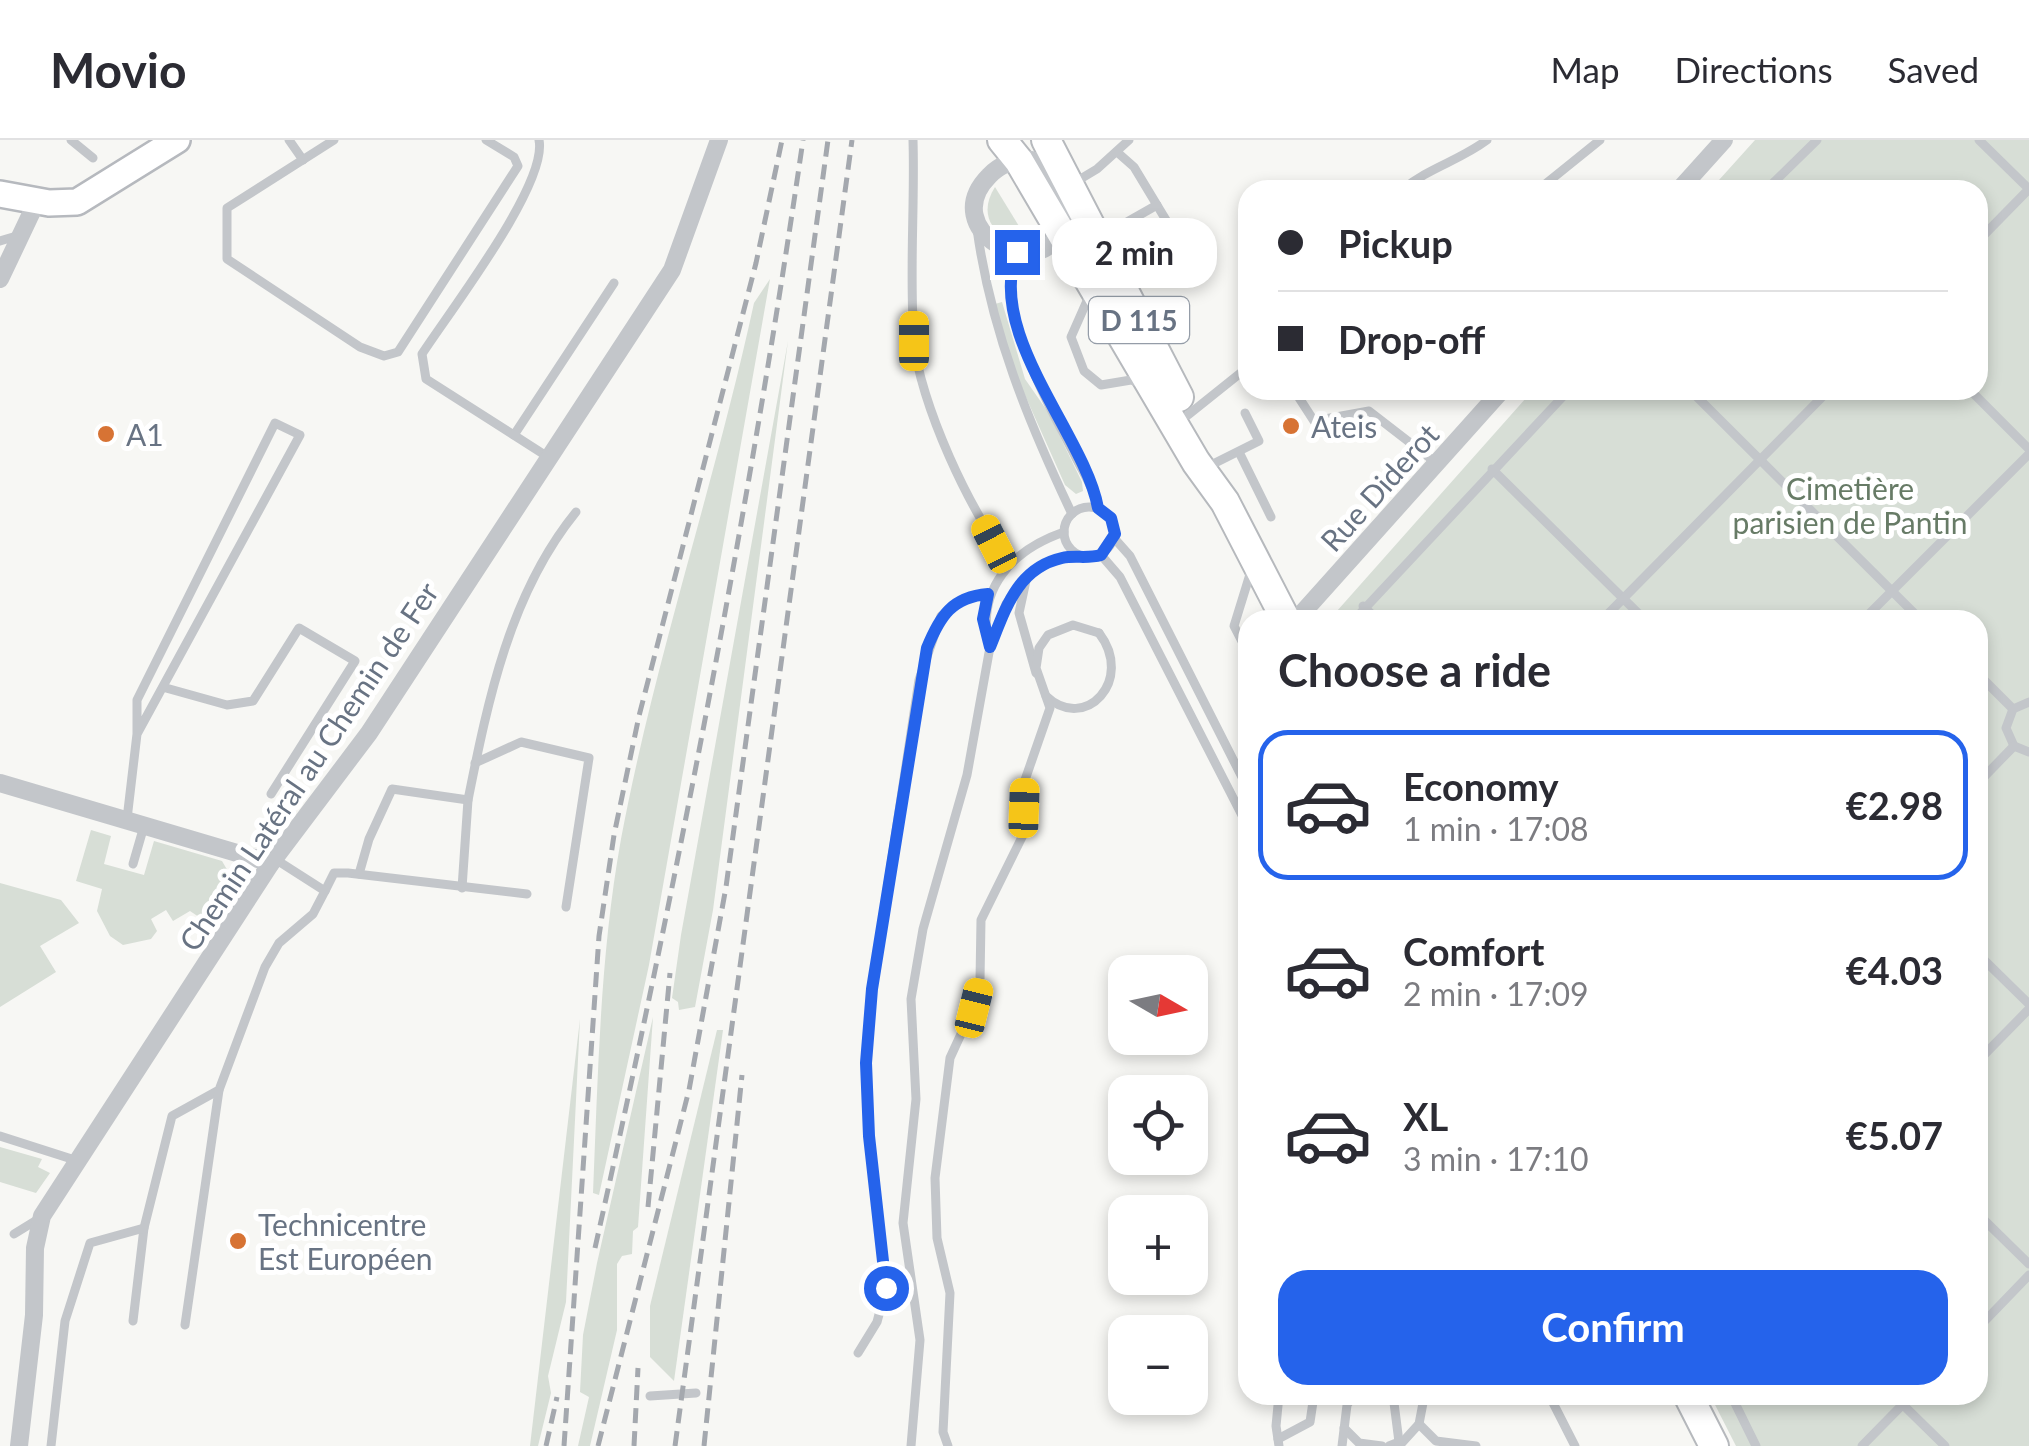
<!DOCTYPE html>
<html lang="en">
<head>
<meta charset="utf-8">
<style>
	body { margin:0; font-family:Lato,sans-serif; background:#f2f2f3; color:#2b2b33; height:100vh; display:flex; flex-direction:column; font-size:38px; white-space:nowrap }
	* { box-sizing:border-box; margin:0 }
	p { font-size:32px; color:#7c7c81 }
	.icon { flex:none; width:55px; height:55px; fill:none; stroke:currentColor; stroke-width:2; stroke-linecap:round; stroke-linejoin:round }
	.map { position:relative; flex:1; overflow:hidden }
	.side { position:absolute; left:1238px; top:470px; width:750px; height:795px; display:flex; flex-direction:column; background:#fff; border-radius:30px; box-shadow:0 5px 15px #0003 }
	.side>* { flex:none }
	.hud { position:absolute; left:1238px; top:40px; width:750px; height:220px; border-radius:30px; box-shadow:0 5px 15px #0003; display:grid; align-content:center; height:220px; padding:0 40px; background:#fff }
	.needle { width:65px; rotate:99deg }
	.controls { position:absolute; left:1108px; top:815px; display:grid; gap:20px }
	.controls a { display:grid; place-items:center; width:100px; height:100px; border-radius:20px; background:#fff; box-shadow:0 5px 15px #0003; font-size:50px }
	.end { position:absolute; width:45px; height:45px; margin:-22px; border:12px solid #2563eb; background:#fff; box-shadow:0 0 0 5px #fff }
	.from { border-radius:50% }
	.bubble { position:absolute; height:70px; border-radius:30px; background:#fff; box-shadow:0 5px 15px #0003; font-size:32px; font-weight:700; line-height:70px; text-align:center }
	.car { position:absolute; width:30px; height:60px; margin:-30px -15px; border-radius:12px; box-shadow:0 0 8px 2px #0007; background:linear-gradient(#f5c518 24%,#345 0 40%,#f5c518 0 76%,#345 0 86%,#f5c518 0) }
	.hud b { display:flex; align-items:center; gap:35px; height:95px; font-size:38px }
	.hud b+b { border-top:2px solid #e1e1e2 }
	.hud i { width:25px; height:25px; background:#2b2b33 }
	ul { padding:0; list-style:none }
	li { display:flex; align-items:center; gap:30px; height:150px; margin:0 20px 15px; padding:0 20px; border:5px solid transparent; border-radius:30px }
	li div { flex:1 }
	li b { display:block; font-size:38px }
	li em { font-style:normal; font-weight:700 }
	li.active { border-color:#2563eb }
	li>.icon { width:90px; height:90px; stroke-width:1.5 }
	h2 { padding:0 40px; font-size:45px; line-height:120px }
	.action { display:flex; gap:20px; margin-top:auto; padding:20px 40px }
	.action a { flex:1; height:115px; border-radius:30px; background:#2563eb; color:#fff; font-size:40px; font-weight:700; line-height:115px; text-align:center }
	header { display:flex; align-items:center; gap:60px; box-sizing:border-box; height:140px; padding:0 50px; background:#fff; border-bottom:2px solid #e1e1e2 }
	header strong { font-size:48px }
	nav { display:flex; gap:55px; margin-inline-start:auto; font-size:35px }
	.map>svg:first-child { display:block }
	.green { fill:#d7ded6 }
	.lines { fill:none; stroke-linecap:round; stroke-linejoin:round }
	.secondary-casing { stroke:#b6b9be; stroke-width:30 }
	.primary-casing { stroke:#b6b9bd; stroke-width:32 }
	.lane { stroke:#c3c6ca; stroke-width:9 }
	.street { stroke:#c3c6ca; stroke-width:18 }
	.secondary { stroke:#fff; stroke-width:25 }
	.primary { stroke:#fff; stroke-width:28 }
	.rail { stroke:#a4a8ae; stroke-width:5; stroke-dasharray:15 8; stroke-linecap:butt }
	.lane-bridge { stroke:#c3c6ca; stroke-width:9 }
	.route { stroke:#2563eb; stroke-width:12 }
	.poi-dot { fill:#d77334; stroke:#fff; stroke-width:4 }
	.labels { text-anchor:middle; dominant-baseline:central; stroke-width:10; stroke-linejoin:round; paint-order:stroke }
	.shield { fill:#fff; stroke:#959da8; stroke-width:2.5 }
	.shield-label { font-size:28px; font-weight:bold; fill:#687383 }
	.poi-label { font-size:30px; fill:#687383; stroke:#fff; text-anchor:start }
	.street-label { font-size:30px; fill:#687383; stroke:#fff }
	.park-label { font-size:30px; fill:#677b66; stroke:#fff }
</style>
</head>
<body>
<header>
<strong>Movio</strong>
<nav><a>Map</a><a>Directions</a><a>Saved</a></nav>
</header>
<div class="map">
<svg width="2029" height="1306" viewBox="0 0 2029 1306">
	<rect width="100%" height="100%" fill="#f7f7f4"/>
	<g class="green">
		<polygon points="1755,0 2029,0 2029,1306 1736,1306 1710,1255 1978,1255 1978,480 1329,480 1533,250 1978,250 1978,50 1710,50"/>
		<path d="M 995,47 L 1027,99 L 1007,99 C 986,87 982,67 995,47 Z"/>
		<path d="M 770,139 L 649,825 L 599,1055 L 593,1053 C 598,935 600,815 621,699 C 655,518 715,343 754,163 Z"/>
		<polygon points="1002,162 1025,239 1048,272 1082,342 1083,351 1076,354 1065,345 1016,235 995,164"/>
		<polygon points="788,201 713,770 695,867 679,870 678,862 672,858 681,795"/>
		<polygon points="91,690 111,696 104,724 144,735 154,701 222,721 236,745 211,785 190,771 173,781 166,770 151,779 157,791 151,799 123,805 110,796 97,771 102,749 76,741"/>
		<polygon points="0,743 61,760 79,783 40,806 56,832 0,867"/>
		<polygon points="653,877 638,1087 633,1091 632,1114 622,1116 617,1124 617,1190 590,1306 578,1306 589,1257 580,1252 583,1195 597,1123"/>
		<polygon points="580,879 566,1162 548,1236 551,1253 538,1306 530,1306"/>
		<polygon points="717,890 723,890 674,1241 650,1217 650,1166"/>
		<polygon points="0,1007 42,1019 38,1027 50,1033 36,1053 0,1042"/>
	</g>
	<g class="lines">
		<g class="secondary-casing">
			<polyline id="secondary" points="0,54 49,63 77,62 177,0"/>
		</g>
		<g class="primary-casing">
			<g id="primary">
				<polyline points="1002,0 1019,21 1196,322 1225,362 1286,480"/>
				<polyline points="1046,0 1179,257"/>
				<polyline points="1688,1255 1714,1306"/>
			</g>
		</g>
		<g class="lane">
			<polyline points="71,0 93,18"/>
			<polyline points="289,0 303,20"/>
			<polyline points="334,0 227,68 227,119 360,207 384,216 398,212 518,26 514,17 486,0"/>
			<path d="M 539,0 C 548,44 450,171 422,214 L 426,239 L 548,317"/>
			<path d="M 913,0 C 915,66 909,134 914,200 C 918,259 972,378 1011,423"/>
			<polyline points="1117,12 1134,27 1201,138"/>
			<polyline points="1072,44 1097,29 1129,0"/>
			<path d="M 1402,50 C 1430,27 1459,21 1487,0"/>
			<polyline points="1538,50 1600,0"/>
			<polyline points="1766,50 1817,0"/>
			<path d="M 977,89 C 991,191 1028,281 1072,374"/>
			<polyline points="1099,98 1157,65"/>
			<polyline points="0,101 20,95"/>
			<polyline points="1978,101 2029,49 1979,0"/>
			<path d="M 1017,112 C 994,173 1049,264 1076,318 C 1084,334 1095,351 1098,368"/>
			<polyline points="1090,154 1071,197 1084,231 1101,245 1131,240 1143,244"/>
			<polyline points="1294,250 1314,281 1369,271 1435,322"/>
			<polyline points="1690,250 1921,480"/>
			<polyline points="1970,250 2029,309"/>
			<polyline points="1188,275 1248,227"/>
			<polyline points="514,295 614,143"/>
			<polyline points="1239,312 1271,377"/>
			<polyline points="1215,323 1259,301 1245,273"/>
			<polyline points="1492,329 1645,480"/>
			<circle cx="1089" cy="392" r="25"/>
			<polyline points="1114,398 1130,416 1248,649"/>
			<polyline points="1101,415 1120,437 1248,687"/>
			<polyline points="1363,466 1378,480"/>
			<polyline points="1354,480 1569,250"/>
			<polyline points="1602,480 1829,250"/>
			<polyline points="1863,480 2029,314"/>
			<path d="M 989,505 C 976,449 1012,410 1064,392"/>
			<polyline points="1248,513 1234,486 1251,431"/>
			<polyline points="1036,533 1019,473 1027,436 1052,421 1078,415"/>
			<polyline points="1978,534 2013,569"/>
			<polyline points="166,548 227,565 253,561 299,488 355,521 271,654"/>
			<path d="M 1046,556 C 1085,593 1135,540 1099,493"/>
			<polyline points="2029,562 2013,569 2006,588 2014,606 2029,612"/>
			<polyline points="475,623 521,602 589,618 566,767"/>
			<polyline points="1978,643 2014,606"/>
			<polyline points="127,679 137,594 300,295 275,283 137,560 137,594"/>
			<polyline points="133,724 144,686"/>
			<path d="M 359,734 L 369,699 L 392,649 L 468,660 C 488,560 510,453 576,372"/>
			<polyline points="462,748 468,660"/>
			<polyline points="325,751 334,733 348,733 527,754"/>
			<polyline points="1978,814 2029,864"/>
			<polyline points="1978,921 2029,869"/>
			<polyline points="0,996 78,1021"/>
			<polyline points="1978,1074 2029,1124"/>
			<polyline points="14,1094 40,1078"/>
			<polyline points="133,1181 144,1088 172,976 219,950 265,827 279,803 313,774 325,751 275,719"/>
			<polyline points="185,1185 219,950"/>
			<polyline points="1978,1188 2029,1135"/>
			<polyline points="858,1213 877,1182 886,1148 869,996 866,923 872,849 919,540 941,476 963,459 989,454"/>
			<polyline points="1279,1255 1276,1286 1279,1306"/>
			<polyline points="1549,1255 1575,1306"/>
			<polyline points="1731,1255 1756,1306"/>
			<polyline points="1893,1255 1945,1306"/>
			<polyline points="650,1256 696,1253"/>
			<polyline points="1419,1284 1436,1301 1476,1306"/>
			<polyline points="1344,1288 1359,1303 1382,1306"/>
			<polyline points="1278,1299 1310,1282 1314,1255"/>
			<polyline points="51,1306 65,1181 90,1103 144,1088"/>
			<polyline points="911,1306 920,1200 903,1083 916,959 911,859 923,789 967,635 990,507 1006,464 1027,436"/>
			<polyline points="1342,1306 1347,1265 1354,1255"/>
			<polyline points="1389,1306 1399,1302 1393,1255"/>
			<polyline points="1399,1306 1419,1284 1423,1263 1418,1255"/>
			<polyline points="1862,1306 1912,1255"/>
		</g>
		<g class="street">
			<path d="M 1069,45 C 1067,60 1066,77 1060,91 C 1037,144 936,90 989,36 C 999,25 1016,18 1031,20 C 1053,23 1053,55 1065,69 C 1069,73 1080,76 1086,78"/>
			<polyline points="1679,50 1724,0"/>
			<polyline points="0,139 37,61"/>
			<polyline points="1296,480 1502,250"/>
			<polyline points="0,643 271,723"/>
			<polyline points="19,1306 34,1175 35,1108 42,1076 271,723 369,593 672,130 719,0"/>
		</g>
		<use href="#secondary" class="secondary"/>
		<use href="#primary" class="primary"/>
		<g class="rail">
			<polyline points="648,1067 670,833"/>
			<path d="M 595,1108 C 677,742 749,371 803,0"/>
			<polyline points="546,1306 557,1257"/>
			<polyline points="564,1306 599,796 614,695 639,576 756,123 782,0"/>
			<polyline points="598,1306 689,950 726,747 828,0"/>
			<polyline points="634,1306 638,1228"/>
			<polyline points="675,1306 852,0"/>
			<polyline points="704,1306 742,935"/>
		</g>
		<polyline class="lane-bridge" points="948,1306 943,1292 950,1153 937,1098 935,1038 950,918 973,868 980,840 981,780 1023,695 1025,640 1050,568 1036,528 1039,508 1048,495 1073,485 1099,493"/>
	</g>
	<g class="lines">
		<path class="route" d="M 886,1148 L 869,996 L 866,923 L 872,849 L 927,508 C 940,476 952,457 988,454 L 983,479 L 990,507 C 1005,470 1017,428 1062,418 C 1075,415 1087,419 1101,415 L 1115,394 L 1111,378 L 1098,368 C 1085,295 985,194 1017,112"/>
	</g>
	<g class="poi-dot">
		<circle cx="1291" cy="286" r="10"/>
		<circle cx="106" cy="294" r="10"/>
		<circle cx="238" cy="1101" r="10"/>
	</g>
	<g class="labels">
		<rect class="shield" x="1089" y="157" width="100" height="46" rx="8"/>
		<g class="shield-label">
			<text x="1139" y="180">D 115</text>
		</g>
		<g class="poi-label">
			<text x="1311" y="286">Ateis</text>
			<text x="126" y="294">A1</text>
			<text x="258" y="1084">Technicentre<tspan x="258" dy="34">Est Européen</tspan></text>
		</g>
		<g class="street-label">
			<text transform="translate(1379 347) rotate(-48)">Rue Diderot</text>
			<text transform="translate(308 626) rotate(-56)">Chemin Latéral au Chemin de Fer</text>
		</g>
		<g class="park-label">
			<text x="1850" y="348">Cimetière<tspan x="1850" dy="34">parisien de Pantin</tspan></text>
		</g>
	</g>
</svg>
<div class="controls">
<a><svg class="needle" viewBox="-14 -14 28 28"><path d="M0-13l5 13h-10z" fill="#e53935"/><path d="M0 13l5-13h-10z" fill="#7c7c81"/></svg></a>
<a><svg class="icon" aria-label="locate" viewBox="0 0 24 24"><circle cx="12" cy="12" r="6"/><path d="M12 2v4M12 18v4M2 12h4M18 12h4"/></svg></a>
<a>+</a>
<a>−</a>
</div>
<i class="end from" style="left:886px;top:1148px"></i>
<i class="end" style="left:1017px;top:112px"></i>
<div class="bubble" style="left:1052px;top:78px;width:165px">2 min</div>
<i class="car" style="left:914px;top:201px;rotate:0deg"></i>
<i class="car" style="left:994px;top:404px;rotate:333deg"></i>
<i class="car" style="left:1024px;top:668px;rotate:2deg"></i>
<i class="car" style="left:974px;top:868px;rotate:14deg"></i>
<div class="hud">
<b><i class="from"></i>Pickup</b>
<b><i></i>Drop-off</b>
</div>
<section class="side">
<h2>Choose a ride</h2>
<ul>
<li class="active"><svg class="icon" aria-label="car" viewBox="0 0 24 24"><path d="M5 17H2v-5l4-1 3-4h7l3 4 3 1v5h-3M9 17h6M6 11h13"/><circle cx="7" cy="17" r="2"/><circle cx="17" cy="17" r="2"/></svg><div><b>Economy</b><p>1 min · 17:08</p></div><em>€2.98</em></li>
<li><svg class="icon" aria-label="car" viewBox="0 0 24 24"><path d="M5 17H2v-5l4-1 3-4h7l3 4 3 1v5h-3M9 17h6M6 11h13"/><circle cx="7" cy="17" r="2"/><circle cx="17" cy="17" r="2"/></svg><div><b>Comfort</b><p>2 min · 17:09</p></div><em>€4.03</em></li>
<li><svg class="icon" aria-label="car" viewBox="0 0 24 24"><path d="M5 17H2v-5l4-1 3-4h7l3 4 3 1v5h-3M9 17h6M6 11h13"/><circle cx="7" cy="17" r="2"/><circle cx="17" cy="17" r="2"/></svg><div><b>XL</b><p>3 min · 17:10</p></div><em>€5.07</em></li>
</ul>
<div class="action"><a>Confirm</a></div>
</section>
</div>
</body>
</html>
